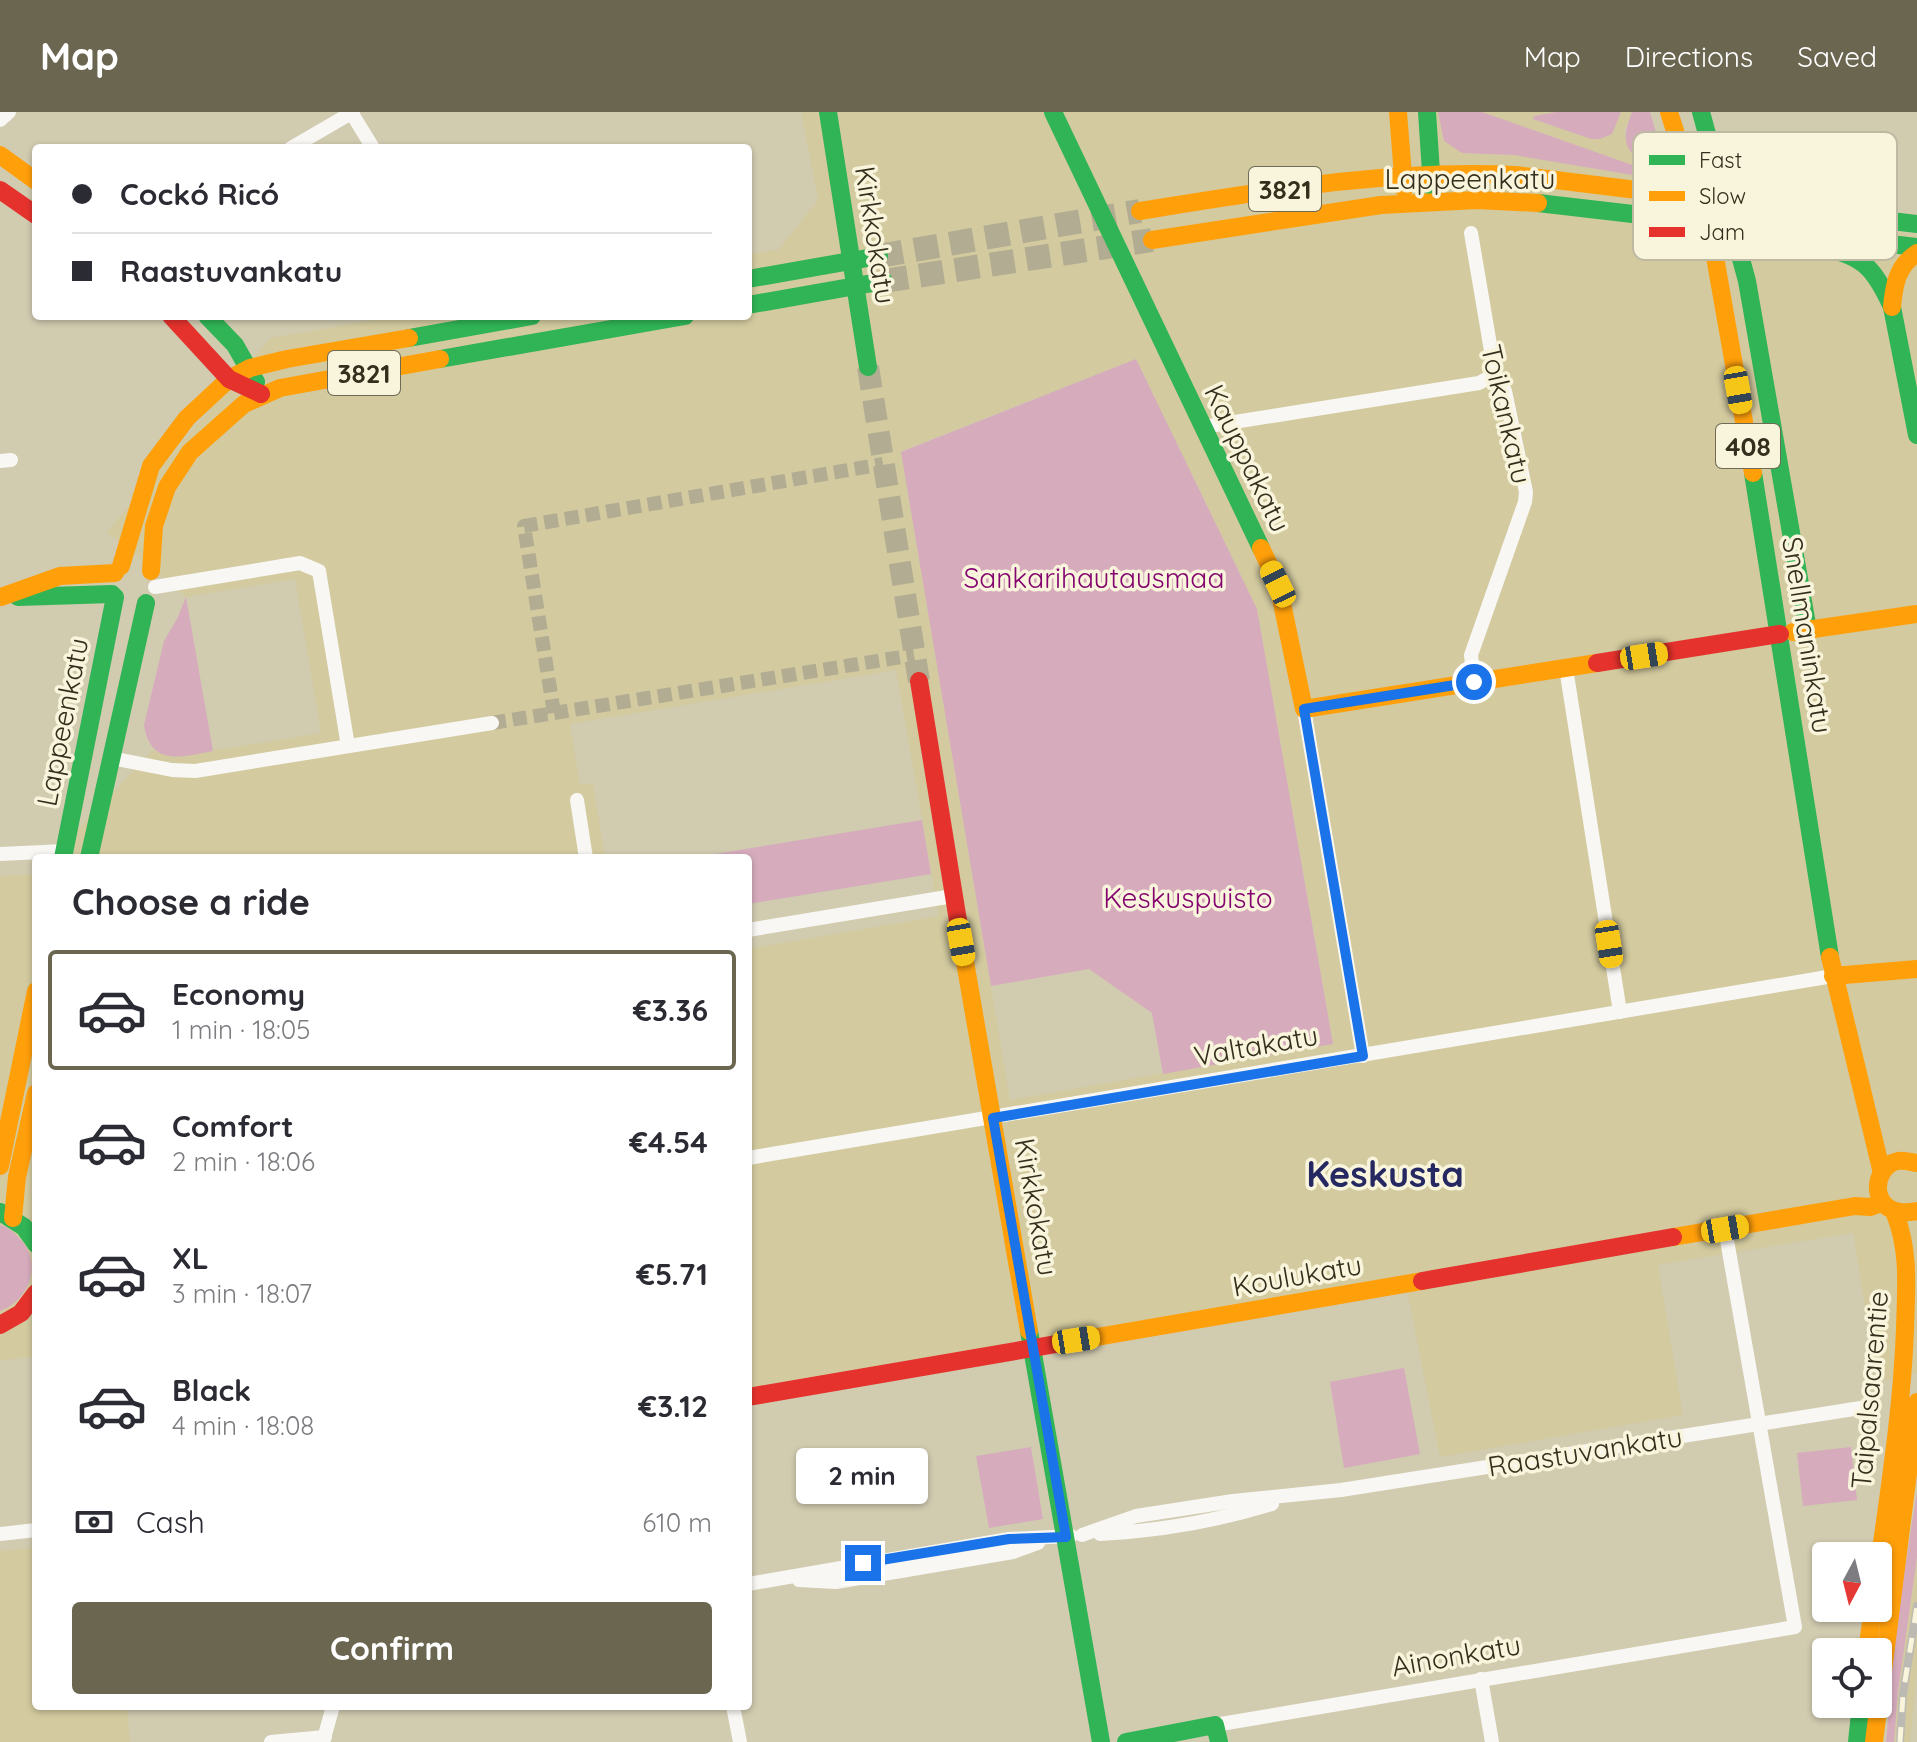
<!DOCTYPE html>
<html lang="en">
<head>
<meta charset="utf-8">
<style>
	body { margin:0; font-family:Quicksand,sans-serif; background:#f7f7f7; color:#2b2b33; height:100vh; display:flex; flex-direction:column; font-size:30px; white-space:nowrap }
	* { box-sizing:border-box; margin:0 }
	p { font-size:26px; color:#7c7c81 }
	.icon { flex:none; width:44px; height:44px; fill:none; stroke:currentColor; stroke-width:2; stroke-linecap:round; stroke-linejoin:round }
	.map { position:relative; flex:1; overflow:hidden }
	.sheet { position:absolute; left:32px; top:742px; width:720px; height:856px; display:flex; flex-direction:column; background:#fff; border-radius:8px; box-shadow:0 2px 6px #0004 }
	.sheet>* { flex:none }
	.top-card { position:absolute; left:32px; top:32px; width:720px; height:176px; border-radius:8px; box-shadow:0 2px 6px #0004; display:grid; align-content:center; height:176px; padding:0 40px; background:#fff }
	.needle { width:52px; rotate:187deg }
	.tools { position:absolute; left:1812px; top:1430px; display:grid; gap:16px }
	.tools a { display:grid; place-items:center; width:80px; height:80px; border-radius:8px; background:#fff; box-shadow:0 2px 6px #0004; font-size:40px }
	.end { position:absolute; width:36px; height:36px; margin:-18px; border:10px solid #1a73e8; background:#fff; box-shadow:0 0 0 4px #fff }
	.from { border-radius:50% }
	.bubble { position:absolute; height:56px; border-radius:8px; background:#fff; box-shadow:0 2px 6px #0004; font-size:26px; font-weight:700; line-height:56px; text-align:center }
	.car { position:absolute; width:24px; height:48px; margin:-24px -12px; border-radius:10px; box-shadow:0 0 6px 2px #0007; background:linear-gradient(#f5c518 24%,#345 0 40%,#f5c518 0 76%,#345 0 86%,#f5c518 0) }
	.top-card b { display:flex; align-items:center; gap:28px; height:76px; font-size:30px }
	.top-card b+b { border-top:2px solid #e1e1e2 }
	.top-card i { width:20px; height:20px; background:#2b2b33 }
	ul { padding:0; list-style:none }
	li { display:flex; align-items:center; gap:24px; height:120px; margin:0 16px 12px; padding:0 24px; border:4px solid transparent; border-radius:8px }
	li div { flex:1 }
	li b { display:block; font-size:30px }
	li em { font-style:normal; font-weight:700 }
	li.selected { border-color:#6b6650 }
	li>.icon { width:72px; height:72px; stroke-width:1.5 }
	h2 { padding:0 40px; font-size:36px; line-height:96px }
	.pay { display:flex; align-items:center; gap:20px; height:88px; padding:0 40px; font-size:30px }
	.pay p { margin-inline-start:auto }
	.primary-button { display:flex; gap:16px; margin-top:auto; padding:16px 40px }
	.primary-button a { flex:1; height:92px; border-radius:8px; background:#6b6650; color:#fff; font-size:32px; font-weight:700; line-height:92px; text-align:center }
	header { display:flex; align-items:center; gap:48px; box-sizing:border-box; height:112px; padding:0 40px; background:#6b6650; color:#fff }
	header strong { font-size:38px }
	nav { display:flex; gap:44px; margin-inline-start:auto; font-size:28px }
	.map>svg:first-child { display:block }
	.built { fill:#d3ca9f; fill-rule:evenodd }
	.green { fill:#d6acbd }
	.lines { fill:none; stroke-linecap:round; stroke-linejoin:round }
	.street-tunnel { stroke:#b2ac92; stroke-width:14; stroke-dasharray:14 7; stroke-linecap:butt }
	.secondary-tunnel { stroke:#b2ac92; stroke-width:22; stroke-dasharray:22 11; stroke-linecap:butt }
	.primary-tunnel { stroke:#b2ac92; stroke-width:24; stroke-dasharray:24 12; stroke-linecap:butt }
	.street { stroke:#f8f7f3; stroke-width:14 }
	.fast { stroke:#30b455; stroke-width:18 }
	.slow { stroke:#ff9f0a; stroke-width:18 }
	.jam { stroke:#e5322d; stroke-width:18 }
	.rail-casing { stroke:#bcbab3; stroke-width:8 }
	.rail { stroke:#f9f4dc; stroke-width:5; stroke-dasharray:15; stroke-linecap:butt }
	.route { stroke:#1a73e8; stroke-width:10 }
	.labels { text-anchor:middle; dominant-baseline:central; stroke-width:7; stroke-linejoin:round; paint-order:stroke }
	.shield { fill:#f9f4dc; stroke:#6f6a56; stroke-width:2 }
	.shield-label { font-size:26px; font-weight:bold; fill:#342f1c }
	.street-label { font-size:28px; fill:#342f1c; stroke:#f9f4dc }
	.park-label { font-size:28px; fill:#850570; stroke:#f9f4dc }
	.district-label { font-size:36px; font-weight:bold; fill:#262862; stroke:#f9f4dc }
	.key { fill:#f9f4dc; stroke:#beb9a2; stroke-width:2 }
	.key-label { font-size:22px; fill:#342f1c }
</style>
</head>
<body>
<header>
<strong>Map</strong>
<nav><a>Map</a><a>Directions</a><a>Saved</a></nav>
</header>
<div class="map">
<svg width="1917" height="1630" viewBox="0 0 1917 1630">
	<rect width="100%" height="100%" fill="#d1cbb0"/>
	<g class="built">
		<path d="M 801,0 L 1438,0 L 1462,41 L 1514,43 L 1656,66 L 1654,61 L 1482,0 L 1556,0 L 1534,4 L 1533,7 L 1591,27 L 1600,27 L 1612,22 L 1621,0 L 1632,0 L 1623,21 L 1655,51 L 1666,54 L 1683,93 L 1917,122 L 1917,1261 L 1877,1270 L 1853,1121 L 1658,1153 L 1683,1303 L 1440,1345 L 1406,1173 L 748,1285 L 748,837 L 939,804 L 896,558 L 570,612 L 580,673 L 593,671 L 605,746 L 51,746 L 153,638 L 174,645 L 321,621 L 295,467 L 186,485 L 107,420 L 270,226 L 398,204 L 748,204 L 748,143 L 779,137 L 818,88 ZM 1136,247 L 1257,497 L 1333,931 L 1010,988 L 901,339 Z"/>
		<polygon points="36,762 36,1242 34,1245 0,1248 0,764"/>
		<polygon points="36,1436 36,1594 127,1594 130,1630 0,1630 0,1439"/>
		<polygon points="1917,1445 1917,1558 1910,1630 1894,1630 1898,1580"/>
	</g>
	<g class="green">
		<polygon points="1438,0 1482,0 1655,61 1656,67 1514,43 1462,41 1444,29"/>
		<polygon points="1556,0 1621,0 1612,22 1600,27 1591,27 1533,7 1534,4"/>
		<path d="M 1632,0 L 1650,0 L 1666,54 C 1629,46 1617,37 1632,0 Z"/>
		<polygon points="1136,247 1257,497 1333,932 1163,962 1152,901 1089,857 991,874 901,340"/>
		<path d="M 186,485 L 213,639 C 181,645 151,655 144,613 L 164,529 L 177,507 Z"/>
		<polygon points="922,708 931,762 748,792 748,746 691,746"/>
		<path d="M 0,1113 C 9,1115 14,1121 20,1127 C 43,1151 30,1188 0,1199 Z"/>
		<polygon points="1404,1256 1420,1342 1344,1356 1330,1270"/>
		<polygon points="1031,1335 1043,1407 989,1416 976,1344"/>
		<polygon points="1851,1335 1857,1388 1803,1394 1797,1341"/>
		<polygon points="1917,1379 1917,1445 1898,1580 1894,1630 1886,1630 1897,1508"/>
	</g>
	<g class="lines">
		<g class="street-tunnel">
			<polyline points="554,601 524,414 883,352"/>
			<polyline points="492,611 914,543"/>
		</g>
		<polyline class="secondary-tunnel" points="868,255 919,569"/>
		<g class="primary-tunnel">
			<polyline points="879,144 1140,99"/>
			<polyline points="884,169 1152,128"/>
		</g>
		<g class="street">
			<polyline points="351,0 373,36"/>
			<polyline points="0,8 9,0"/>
			<polyline points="291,36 353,0"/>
			<polyline points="1471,121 1495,262 1505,279 1526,380 1525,390 1471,543 1474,570"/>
			<polyline points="1203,315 1479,271 1495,262"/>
			<polyline points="0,349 11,348"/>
			<polyline points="155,475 300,451 319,459 348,634"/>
			<polyline points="1566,556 1620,900"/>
			<polyline points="1304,597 1363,944"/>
			<polyline points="111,646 172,658 195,659 492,611"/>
			<polyline points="577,688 586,746"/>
			<polyline points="0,742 64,739"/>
			<polyline points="748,818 953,784"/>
			<polyline points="748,1046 1833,864"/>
			<polyline points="0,1422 36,1418"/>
			<path d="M 1100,1422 C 1158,1419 1217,1409 1272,1392"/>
			<polyline points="1082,1423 1136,1404 1233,1389 1341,1378 1873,1294"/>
			<polyline points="799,1468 836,1470 1013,1440 1038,1431"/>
			<polyline points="748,1472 1009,1427 1071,1424"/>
			<polyline points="1481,1567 1492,1630"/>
			<polyline points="733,1594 740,1630"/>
			<polyline points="1215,1613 1795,1515 1725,1117"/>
			<polyline points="271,1630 325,1625"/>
			<polyline points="323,1630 333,1594"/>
		</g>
		<g class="fast">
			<polyline points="828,0 868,255"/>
			<polyline points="1053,0 1261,436"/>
			<polyline points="1427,0 1432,75"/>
			<polyline points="1701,0 1747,169 1808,518"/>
			<polyline points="1538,91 1917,135"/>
			<polyline points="1808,99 1917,112"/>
			<path d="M 1826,137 C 1865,144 1876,160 1892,195 L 1917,323"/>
			<polyline points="748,167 879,144"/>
			<polyline points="748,193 884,169"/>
			<polyline points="207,204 235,233 256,270"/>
			<polyline points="409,226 532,204"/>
			<polyline points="440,247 685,204"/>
			<polyline points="1753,361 1830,845"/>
			<polyline points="18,485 112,482"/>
			<polyline points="63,746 115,485"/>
			<polyline points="89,746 146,491"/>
			<polyline points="0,1100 24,1115 36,1132"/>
			<polyline points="1029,1219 1101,1630"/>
			<polyline points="1126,1630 1215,1613 1219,1630"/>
			<polyline points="1857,1630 1861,1592"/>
		</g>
		<g class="slow">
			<polyline points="1398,0 1404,77"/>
			<polyline points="1669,0 1715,145 1753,361"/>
			<polyline points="0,43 36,69"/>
			<path d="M 1140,99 C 1265,79 1388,57 1515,63 L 1808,99"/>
			<polyline points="1152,128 1381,93 1477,88 1538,91"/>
			<path d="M 1892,195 C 1894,173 1897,154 1917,141"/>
			<polyline points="1261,436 1278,472 1304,597 1597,551"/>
			<polyline points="121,454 151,354 187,306 229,267 250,256 287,247 409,226"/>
			<polyline points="151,459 154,414 167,375 190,340 244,292 280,276 440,247"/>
			<polyline points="1,485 60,464 115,461"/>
			<polyline points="1793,520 1917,502"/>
			<polyline points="960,821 1029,1219"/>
			<polyline points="1830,845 1881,1057"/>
			<polyline points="1833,864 1917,857"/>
			<path d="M 1917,1051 C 1911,1050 1903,1048 1898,1049 C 1870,1054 1867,1109 1917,1099"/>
			<polyline points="0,1054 36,879"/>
			<polyline points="13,1106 17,1065 36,981"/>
			<polyline points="1673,1125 1855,1094 1870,1095 1881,1091"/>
			<polyline points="1068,1230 1422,1169"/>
			<path d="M 1878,1460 C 1889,1379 1902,1298 1905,1217 C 1906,1176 1910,1140 1895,1102"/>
			<polyline points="1867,1540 1873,1496"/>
			<polyline points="1874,1630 1917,1290"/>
		</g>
		<g class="jam">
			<polyline points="0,78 36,103"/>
			<polyline points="171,204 229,267 261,282"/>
			<polyline points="1597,551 1780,522"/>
			<polyline points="919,569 960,821"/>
			<polyline points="1422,1169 1673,1125"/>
			<polyline points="0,1213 21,1201 36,1181"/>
			<polyline points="748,1285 1068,1230"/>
		</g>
		<g class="rail-casing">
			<polyline id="rail" points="1900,1630 1903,1582 1917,1494"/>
		</g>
		<use href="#rail" class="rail"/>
	</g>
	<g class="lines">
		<polyline class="route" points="863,1451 1009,1427 1066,1425 993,1006 1363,944 1304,597 1474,570"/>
	</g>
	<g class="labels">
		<g class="shield">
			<rect x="1249" y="55" width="72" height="44" rx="6"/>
			<rect x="328" y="239" width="72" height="44" rx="6"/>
			<rect x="1716" y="312" width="64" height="44" rx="6"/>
		</g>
		<g class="shield-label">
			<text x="1285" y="77">3821</text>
			<text x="364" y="261">3821</text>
			<text x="1748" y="334">408</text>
		</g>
		<g class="street-label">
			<text x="1470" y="66">Lappeenkatu</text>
			<text transform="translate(876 123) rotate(81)">Kirkkokatu</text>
			<text transform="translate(1507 302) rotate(77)">Toikankatu</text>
			<text transform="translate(1248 346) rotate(64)">Kauppakatu</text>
			<text transform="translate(1808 523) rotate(81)">Snellmaninkatu</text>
			<text transform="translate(62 610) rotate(-79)">Lappeenkatu</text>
			<text transform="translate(1256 933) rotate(-10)">Valtakatu</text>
			<text transform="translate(1037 1095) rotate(80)">Kirkkokatu</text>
			<text transform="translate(1297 1163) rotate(-10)">Koulukatu</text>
			<text transform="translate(1869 1278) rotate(-85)">Taipalsaarentie</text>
			<text transform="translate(1585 1339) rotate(-9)">Raastuvankatu</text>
			<text transform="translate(1456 1543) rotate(-10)">Ainonkatu</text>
		</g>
		<g class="park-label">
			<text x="1094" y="465">Sankarihautausmaa</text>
			<text x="1188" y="785">Keskuspuisto</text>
		</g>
		<g class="district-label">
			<text x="1385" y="1061">Keskusta</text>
		</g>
	</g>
	<rect x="1633" y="20" width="264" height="128" rx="12" class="key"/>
	<rect x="1649" y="43" width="36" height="10" fill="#30b455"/>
	<rect x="1649" y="79" width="36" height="10" fill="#ff9f0a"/>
	<rect x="1649" y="115" width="36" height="10" fill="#e5322d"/>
	<g class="key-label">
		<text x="1699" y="56">Fast</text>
		<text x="1699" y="92">Slow</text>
		<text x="1699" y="128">Jam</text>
	</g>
</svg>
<div class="tools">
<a><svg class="needle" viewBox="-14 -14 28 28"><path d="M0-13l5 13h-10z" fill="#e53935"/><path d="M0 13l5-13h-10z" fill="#7c7c81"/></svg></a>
<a><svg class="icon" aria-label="locate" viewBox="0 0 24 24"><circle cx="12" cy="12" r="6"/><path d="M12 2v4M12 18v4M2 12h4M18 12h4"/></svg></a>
</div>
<i class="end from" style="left:1474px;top:570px"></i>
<i class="end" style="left:863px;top:1451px"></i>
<div class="bubble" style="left:796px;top:1336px;width:132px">2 min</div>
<i class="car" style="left:1738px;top:278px;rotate:170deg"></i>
<i class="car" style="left:1278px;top:472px;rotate:334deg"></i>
<i class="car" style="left:1644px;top:544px;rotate:81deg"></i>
<i class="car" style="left:961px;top:830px;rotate:170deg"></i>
<i class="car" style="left:1609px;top:832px;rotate:171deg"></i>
<i class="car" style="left:1725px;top:1117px;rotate:80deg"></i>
<i class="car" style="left:1076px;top:1228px;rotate:81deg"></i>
<div class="top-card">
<b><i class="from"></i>Cockó Ricó</b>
<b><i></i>Raastuvankatu</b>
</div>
<section class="sheet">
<h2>Choose a ride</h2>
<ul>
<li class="selected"><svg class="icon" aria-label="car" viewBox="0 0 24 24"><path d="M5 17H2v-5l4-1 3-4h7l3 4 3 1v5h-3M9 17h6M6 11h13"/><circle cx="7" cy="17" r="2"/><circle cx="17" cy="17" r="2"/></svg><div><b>Economy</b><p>1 min · 18:05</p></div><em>€3.36</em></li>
<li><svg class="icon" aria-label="car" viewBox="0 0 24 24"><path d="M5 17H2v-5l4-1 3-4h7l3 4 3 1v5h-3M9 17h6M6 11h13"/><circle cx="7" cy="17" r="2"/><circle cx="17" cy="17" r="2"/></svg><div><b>Comfort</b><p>2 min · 18:06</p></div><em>€4.54</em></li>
<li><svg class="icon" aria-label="car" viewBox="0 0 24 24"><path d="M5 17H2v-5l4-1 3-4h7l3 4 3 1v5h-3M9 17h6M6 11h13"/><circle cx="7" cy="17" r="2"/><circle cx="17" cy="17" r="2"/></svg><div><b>XL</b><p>3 min · 18:07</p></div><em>€5.71</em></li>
<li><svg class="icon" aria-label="car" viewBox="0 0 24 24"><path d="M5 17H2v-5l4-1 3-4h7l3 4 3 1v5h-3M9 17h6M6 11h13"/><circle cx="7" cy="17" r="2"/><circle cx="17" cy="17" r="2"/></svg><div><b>Black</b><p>4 min · 18:08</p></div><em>€3.12</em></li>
</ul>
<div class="pay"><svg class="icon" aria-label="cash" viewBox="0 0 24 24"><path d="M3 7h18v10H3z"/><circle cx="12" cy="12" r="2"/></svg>Cash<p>610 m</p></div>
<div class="primary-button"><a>Confirm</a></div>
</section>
</div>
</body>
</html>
